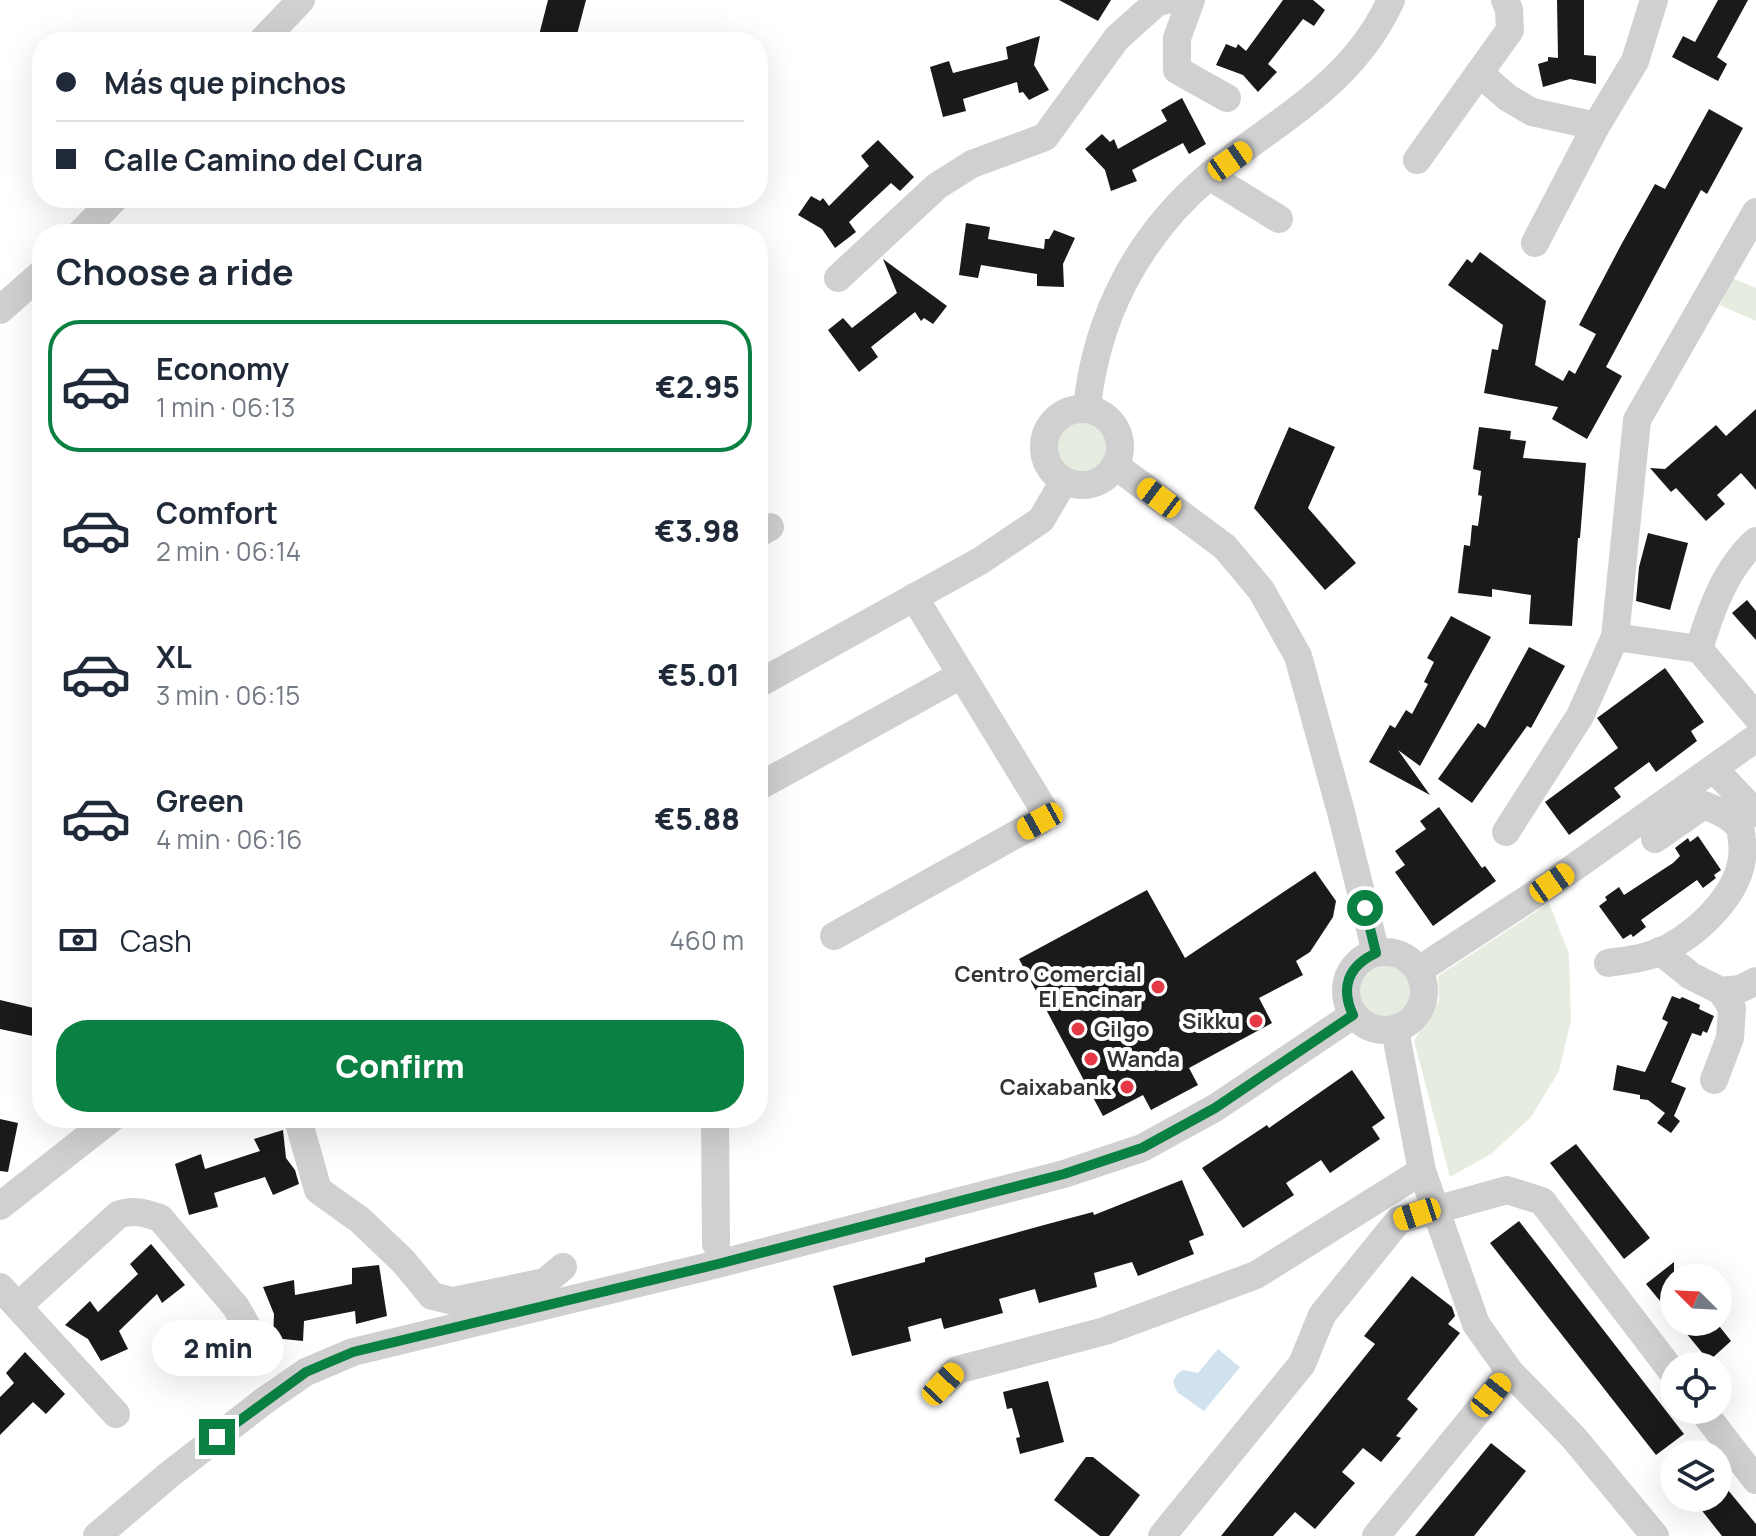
<!DOCTYPE html>
<html lang="en">
<head>
<meta charset="utf-8">
<style>
	body { margin:0; font-family:Manrope,sans-serif; background:#f6f6f7; color:#1f2937; height:100vh; display:flex; flex-direction:column; font-size:30px; white-space:nowrap }
	* { box-sizing:border-box; margin:0 }
	p { font-size:26px; color:#747a83 }
	.icon { flex:none; width:44px; height:44px; fill:none; stroke:currentColor; stroke-width:2; stroke-linecap:round; stroke-linejoin:round }
	.map { position:relative; flex:1; overflow:hidden }
	.panel { position:absolute; left:32px; top:224px; width:736px; height:904px; display:flex; flex-direction:column; background:#fff; border-radius:32px; box-shadow:0 8px 32px #0002 }
	.panel>* { flex:none }
	.banner { position:absolute; left:32px; top:32px; width:736px; height:176px; border-radius:32px; box-shadow:0 8px 32px #0002; display:grid; align-content:center; height:176px; padding:0 24px; background:#fff }
	.needle { width:52px; rotate:294deg }
	.buttons { position:absolute; left:1660px; top:1264px; display:grid; gap:16px }
	.buttons a { display:grid; place-items:center; width:72px; height:72px; border-radius:50%; background:#fff; box-shadow:0 8px 32px #0002; font-size:40px }
	.end { position:absolute; width:36px; height:36px; margin:-18px; border:10px solid #0b8043; background:#fff; box-shadow:0 0 0 4px #fff }
	.from { border-radius:50% }
	.bubble { position:absolute; height:56px; border-radius:28px; background:#fff; box-shadow:0 8px 32px #0002; font-size:26px; font-weight:800; line-height:56px; text-align:center }
	.car { position:absolute; width:24px; height:48px; margin:-24px -12px; border-radius:10px; box-shadow:0 0 6px 2px #0007; background:linear-gradient(#f5c518 24%,#345 0 40%,#f5c518 0 76%,#345 0 86%,#f5c518 0) }
	.banner b { display:flex; align-items:center; gap:28px; height:76px; font-size:30px }
	.banner b+b { border-top:2px solid #e0e1e3 }
	.banner i { width:20px; height:20px; background:#1f2937 }
	ul { padding:0; list-style:none }
	li { display:flex; align-items:center; gap:24px; height:132px; margin:0 16px 12px; padding:0 8px; border:4px solid transparent; border-radius:32px }
	li div { flex:1 }
	li b { display:block; font-size:30px }
	li em { font-style:normal; font-weight:800 }
	li.active { border-color:#0b8043 }
	li>.icon { width:72px; height:72px; stroke-width:1.5 }
	h2 { padding:0 24px; font-size:36px; line-height:96px }
	.pay { display:flex; align-items:center; gap:20px; height:88px; padding:0 24px; font-size:30px }
	.pay p { margin-inline-start:auto }
	.button { display:flex; gap:16px; margin-top:auto; padding:16px 24px }
	.button a { flex:1; height:92px; border-radius:32px; background:#0b8043; color:#fff; font-size:32px; font-weight:800; line-height:92px; text-align:center }
	.map>svg:first-child { display:block }
	.green { fill:#e6ecdf }
	.water { fill:#cfe2ee }
	.building { fill:#1a1a1a }
	.lines { fill:none; stroke-linecap:round; stroke-linejoin:round }
	.minor { stroke:#d0d0d0; stroke-width:28 }
	.route { stroke:#0b8043; stroke-width:10 }
	.poi-dot { fill:#e63946; stroke:#fff; stroke-width:3 }
	.labels { text-anchor:middle; dominant-baseline:central; stroke-width:8; stroke-linejoin:round; paint-order:stroke }
	.poi-label { font-size:22px; font-weight:bold; fill:#333; stroke:#fff; text-anchor:end }
</style>
</head>
<body>
<div class="map">
<svg width="1756" height="1536" viewBox="0 0 1756 1536">
	<rect width="100%" height="100%" fill="#fff"/>
	<g class="green">
		<polygon points="1732,278 1756,288 1756,321 1720,305"/>
		<circle cx="1082" cy="444" r="27"/>
		<polygon points="1549,903 1569,954 1571,1020 1559,1071 1531,1117 1491,1154 1450,1177 1414,1041 1439,1001 1438,976"/>
		<circle cx="1385" cy="993" r="27"/>
	</g>
	<polygon class="water" points="1218,1349 1240,1367 1204,1411 1177,1392 1173,1382 1177,1374 1183,1370 1198,1373"/>
	<g class="building">
		<polygon points="548,0 586,0 575,42 538,39"/>
		<polygon points="1059,0 1111,0 1098,21"/>
		<polygon points="1283,0 1313,0 1325,10 1314,26 1303,19 1268,64 1277,72 1258,92 1243,75 1216,65 1226,44 1236,48 1238,44 1246,51"/>
		<polygon points="1557,0 1584,0 1584,55 1596,56 1596,84 1570,79 1543,87 1538,64 1548,61 1548,57 1558,58"/>
		<polygon points="1718,0 1748,0 1717,57 1727,64 1718,81 1672,57 1683,36 1695,42"/>
		<polygon points="1040,36 1034,65 1049,90 1029,100 1023,92 1019,93 1017,82 963,99 966,111 943,117 930,67 949,61 953,73 1008,59 1006,47"/>
		<polygon points="1182,98 1206,144 1189,154 1183,143 1132,170 1137,181 1111,191 1105,170 1085,149 1102,134 1110,142 1114,139 1118,149 1167,121 1161,110"/>
		<polygon points="1709,109 1743,128 1707,194 1701,190 1606,367 1622,376 1587,439 1552,419 1558,407 1484,393 1492,349 1498,350 1503,325 1448,285 1467,259 1472,263 1480,252 1546,301 1535,365 1563,381 1569,370 1575,374 1596,334 1579,325 1621,245 1655,184 1665,189"/>
		<polygon points="878,140 914,177 900,191 891,183 849,222 856,232 835,248 822,229 798,215 811,196 820,201 823,198 829,206 869,166 861,156"/>
		<polygon points="966,223 990,227 988,239 1044,249 1045,239 1049,239 1054,230 1075,238 1063,264 1064,287 1037,286 1037,274 981,265 978,278 959,275"/>
		<polygon points="883,259 947,306 933,324 924,318 921,321 915,312 871,347 878,357 859,372 828,330 843,318 852,328 897,293"/>
		<polygon points="1756,409 1756,490 1741,473 1717,495 1725,504 1706,521 1676,488 1671,492 1650,468 1665,469 1716,425 1726,436"/>
		<polygon points="1289,427 1335,447 1308,508 1356,563 1325,590 1254,508"/>
		<polygon points="1479,427 1511,431 1510,439 1526,441 1523,458 1586,463 1580,538 1578,538 1572,626 1529,624 1531,595 1492,589 1492,597 1458,593 1464,545 1470,546 1472,525 1478,526 1482,496 1478,495 1481,471 1473,469"/>
		<polygon points="1648,533 1688,543 1670,610 1636,601 1639,567"/>
		<polygon points="1747,600 1756,611 1756,640 1732,613"/>
		<polygon points="1451,616 1491,637 1420,766 1398,750 1430,795 1369,762 1390,725 1395,728 1406,710 1412,714 1428,684 1424,682 1434,662 1427,658"/>
		<polygon points="1529,647 1565,666 1531,728 1527,726 1472,803 1438,779 1478,723 1485,728"/>
		<polygon points="1665,668 1704,722 1691,731 1697,741 1656,772 1649,762 1614,788 1621,797 1569,835 1545,802 1618,748 1597,718"/>
		<polygon points="1439,807 1482,868 1485,866 1496,881 1433,926 1395,872 1405,865 1395,851 1426,829 1420,821"/>
		<polygon points="1698,836 1721,870 1714,875 1716,878 1703,888 1697,880 1641,920 1646,927 1633,937 1631,934 1623,939 1599,906 1607,900 1605,897 1619,887 1624,895 1673,863 1680,856 1675,848 1688,838 1690,842"/>
		<polygon points="1315,871 1336,901 1333,917 1310,952 1296,961 1303,975 1259,998 1272,1023 1189,1068 1198,1085 1151,1110 1143,1095 1103,1116 1019,959 1147,890 1185,958"/>
		<polygon points="1672,996 1680,999 1682,997 1700,1005 1699,1009 1714,1016 1707,1033 1703,1031 1701,1036 1692,1033 1671,1082 1686,1088 1674,1116 1680,1121 1671,1133 1657,1123 1665,1113 1648,1100 1640,1099 1640,1095 1613,1090 1617,1065 1645,1072 1668,1022 1662,1019"/>
		<polygon points="0,1000 42,1010 42,1038 0,1029"/>
		<polygon points="1352,1070 1385,1118 1372,1127 1380,1139 1330,1173 1321,1160 1286,1183 1294,1195 1243,1228 1202,1168 1267,1125 1269,1128"/>
		<polygon points="0,1119 18,1123 8,1172 0,1171"/>
		<polygon points="283,1130 286,1158 295,1170 299,1184 273,1195 265,1177 214,1193 218,1207 189,1215 175,1164 201,1154 205,1169 260,1151 254,1139"/>
		<polygon points="1576,1144 1650,1238 1624,1259 1550,1163"/>
		<polygon points="1182,1180 1204,1235 1189,1241 1194,1254 1138,1276 1132,1262 1094,1273 1097,1287 1039,1303 1035,1289 999,1299 1003,1313 944,1329 941,1318 908,1327 911,1341 852,1356 833,1286 925,1262 925,1258 1044,1225 1093,1212 1094,1215"/>
		<polygon points="1519,1221 1684,1434 1656,1455 1490,1243"/>
		<polygon points="151,1244 185,1285 162,1303 157,1294 119,1331 128,1349 101,1361 88,1339 65,1325 90,1301 98,1312 138,1274 130,1264"/>
		<polygon points="1674,1262 1674,1318 1646,1284"/>
		<polygon points="379,1265 387,1316 356,1324 355,1311 304,1321 303,1341 273,1338 274,1314 263,1287 294,1280 295,1295 352,1284 352,1268"/>
		<polygon points="1412,1276 1452,1307 1455,1316 1448,1324 1460,1333 1407,1399 1418,1409 1396,1436 1401,1438 1381,1462 1363,1448 1342,1472 1355,1483 1315,1529 1295,1512 1273,1536 1221,1536 1375,1344 1364,1336"/>
		<polygon points="1677,1322 1716,1322 1731,1341 1709,1361"/>
		<polygon points="25,1352 65,1394 46,1414 33,1402 0,1435 0,1397 14,1383 6,1373"/>
		<polygon points="1048,1381 1064,1442 1020,1454 1016,1438 1020,1437 1012,1408 1007,1409 1003,1392"/>
		<polygon points="1491,1443 1526,1471 1474,1536 1415,1536"/>
		<polygon points="1086,1457 1093,1457 1140,1495 1109,1536 1100,1536 1054,1500"/>
		<polygon points="1718,1478 1756,1524 1756,1536 1722,1536 1692,1498 1718,1498"/>
	</g>
	<g class="lines">
		<g class="minor">
			<polyline points="1191,0 1177,38 1177,70 1227,98"/>
			<polyline points="261,42 301,0"/>
			<polyline points="1479,73 1508,98 1532,112 1596,126 1635,61 1654,0"/>
			<polyline points="1417,160 1510,30 1509,10 1505,0"/>
			<polyline points="1209,176 1279,219"/>
			<polyline points="80,234 115,198"/>
			<polyline points="1535,243 1596,126"/>
			<polyline points="838,278 937,186 972,164 1045,137 1117,38 1156,3 1166,0"/>
			<polyline points="0,310 42,273"/>
			<path d="M 1087,408 C 1096,317 1138,236 1209,176 C 1276,120 1352,86 1391,0"/>
			<circle cx="1082" cy="447" r="38"/>
			<polyline points="1116,466 1225,547 1261,590 1298,656 1341,812 1376,953"/>
			<polyline points="758,534 770,527"/>
			<path d="M 1756,541 C 1725,569 1711,610 1699,649 L 1756,716"/>
			<polyline points="1615,637 1699,649"/>
			<polyline points="758,684 980,561 1041,520 1064,481"/>
			<polyline points="1714,769 1756,813"/>
			<polyline points="758,787 961,675"/>
			<polyline points="1506,832 1580,716 1615,637 1637,420 1756,212"/>
			<polyline points="834,936 1040,821 1043,808 914,597"/>
			<polyline points="1660,951 1691,976 1721,991 1732,1008 1730,1038 1714,1080"/>
			<circle cx="1385" cy="991" r="39"/>
			<path d="M 1608,963 C 1628,960 1649,958 1668,948 C 1704,928 1748,886 1742,841 C 1741,837 1742,833 1740,829 C 1734,816 1716,810 1704,805 L 1655,839"/>
			<polyline points="1419,970 1552,883 1756,738"/>
			<polyline points="1721,991 1740,989 1756,981"/>
			<polyline points="1395,1030 1422,1171 1476,1324 1510,1372 1574,1438 1655,1536"/>
			<polyline points="295,1118 299,1123 318,1190 360,1220 403,1261 432,1296 453,1301 545,1282 563,1267"/>
			<polyline points="715,1118 716,1244"/>
			<polyline points="0,1206 112,1118"/>
			<polyline points="0,1287 116,1414"/>
			<path d="M 18,1306 L 118,1215 C 133,1209 145,1213 160,1218 L 236,1307 L 249,1330"/>
			<polyline points="943,1384 957,1370 1105,1331 1256,1275 1422,1171"/>
			<polyline points="1702,1410 1756,1480"/>
			<polyline points="97,1536 170,1474 264,1401 306,1372 353,1352 718,1264 1064,1174 1142,1148 1215,1108 1353,1015"/>
			<polyline points="1162,1536 1302,1364 1322,1315 1399,1220 1507,1190 1542,1201 1674,1374"/>
			<polyline points="1376,1536 1510,1372"/>
		</g>
	</g>
	<g class="lines">
		<path class="route" d="M 217,1437 L 306,1372 L 353,1352 L 718,1264 L 1064,1174 L 1142,1148 L 1215,1108 L 1353,1015 C 1340,987 1348,966 1376,953 L 1365,908"/>
	</g>
	<g class="poi-dot">
		<circle cx="1158" cy="987" r="8"/>
		<circle cx="1256" cy="1021" r="8"/>
		<circle cx="1078" cy="1029" r="8"/>
		<circle cx="1091" cy="1059" r="8"/>
		<circle cx="1127" cy="1087" r="8"/>
	</g>
	<g class="labels">
		<g class="poi-label">
			<text x="1142" y="974">Centro Comercial<tspan x="1142" dy="25">El Encinar</tspan></text>
			<text x="1240" y="1021">Sikku</text>
			<text x="1094" y="1029" text-anchor="start">Gilgo</text>
			<text x="1107" y="1059" text-anchor="start">Wanda</text>
			<text x="1111" y="1087">Caixabank</text>
		</g>
	</g>
</svg>
<div class="buttons">
<a><svg class="needle" viewBox="-14 -14 28 28"><path d="M0-13l5 13h-10z" fill="#e53935"/><path d="M0 13l5-13h-10z" fill="#747a83"/></svg></a>
<a><svg class="icon" aria-label="locate" viewBox="0 0 24 24"><circle cx="12" cy="12" r="6"/><path d="M12 2v4M12 18v4M2 12h4M18 12h4"/></svg></a>
<a><svg class="icon" aria-label="layers" viewBox="0 0 24 24"><path d="M12 4l9 5-9 5-9-5zM3 14l9 5 9-5"/></svg></a>
</div>
<i class="end from" style="left:1365px;top:908px"></i>
<i class="end" style="left:217px;top:1437px"></i>
<div class="bubble" style="left:152px;top:1320px;width:132px">2 min</div>
<i class="car" style="left:1230px;top:161px;rotate:55deg"></i>
<i class="car" style="left:1159px;top:498px;rotate:307deg"></i>
<i class="car" style="left:1040px;top:821px;rotate:241deg"></i>
<i class="car" style="left:1552px;top:883px;rotate:55deg"></i>
<i class="car" style="left:1417px;top:1214px;rotate:252deg"></i>
<i class="car" style="left:943px;top:1384px;rotate:43deg"></i>
<i class="car" style="left:1491px;top:1395px;rotate:39deg"></i>
<div class="banner">
<b><i class="from"></i>Más que pinchos</b>
<b><i></i>Calle Camino del Cura</b>
</div>
<section class="panel">
<h2>Choose a ride</h2>
<ul>
<li class="active"><svg class="icon" aria-label="car" viewBox="0 0 24 24"><path d="M5 17H2v-5l4-1 3-4h7l3 4 3 1v5h-3M9 17h6M6 11h13"/><circle cx="7" cy="17" r="2"/><circle cx="17" cy="17" r="2"/></svg><div><b>Economy</b><p>1 min · 06:13</p></div><em>€2.95</em></li>
<li><svg class="icon" aria-label="car" viewBox="0 0 24 24"><path d="M5 17H2v-5l4-1 3-4h7l3 4 3 1v5h-3M9 17h6M6 11h13"/><circle cx="7" cy="17" r="2"/><circle cx="17" cy="17" r="2"/></svg><div><b>Comfort</b><p>2 min · 06:14</p></div><em>€3.98</em></li>
<li><svg class="icon" aria-label="car" viewBox="0 0 24 24"><path d="M5 17H2v-5l4-1 3-4h7l3 4 3 1v5h-3M9 17h6M6 11h13"/><circle cx="7" cy="17" r="2"/><circle cx="17" cy="17" r="2"/></svg><div><b>XL</b><p>3 min · 06:15</p></div><em>€5.01</em></li>
<li><svg class="icon" aria-label="car" viewBox="0 0 24 24"><path d="M5 17H2v-5l4-1 3-4h7l3 4 3 1v5h-3M9 17h6M6 11h13"/><circle cx="7" cy="17" r="2"/><circle cx="17" cy="17" r="2"/></svg><div><b>Green</b><p>4 min · 06:16</p></div><em>€5.88</em></li>
</ul>
<div class="pay"><svg class="icon" aria-label="cash" viewBox="0 0 24 24"><path d="M3 7h18v10H3z"/><circle cx="12" cy="12" r="2"/></svg>Cash<p>460 m</p></div>
<div class="button"><a>Confirm</a></div>
</section>
</div>
</body>
</html>
